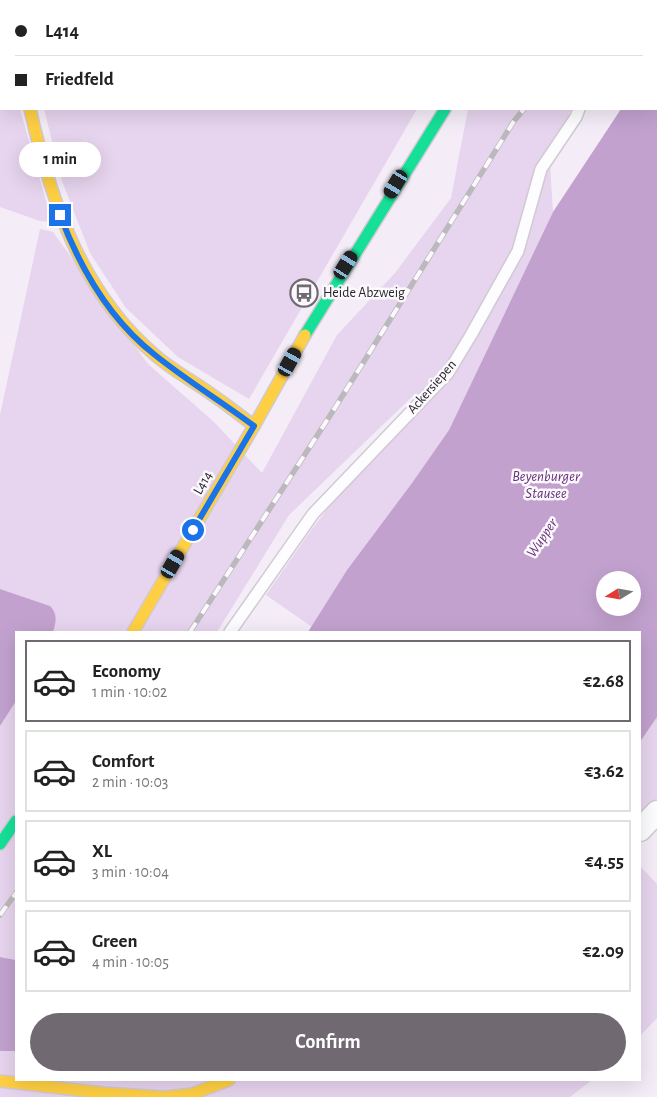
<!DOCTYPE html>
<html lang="en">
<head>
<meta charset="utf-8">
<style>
	body { margin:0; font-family:"Alegreya Sans",sans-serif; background:#f2f2f2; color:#222; height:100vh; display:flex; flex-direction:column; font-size:19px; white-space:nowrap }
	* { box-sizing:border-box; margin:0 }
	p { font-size:16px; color:#767676 }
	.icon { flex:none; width:28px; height:28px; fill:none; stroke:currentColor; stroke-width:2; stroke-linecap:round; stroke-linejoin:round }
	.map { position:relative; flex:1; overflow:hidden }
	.side { position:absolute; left:15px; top:631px; width:626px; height:450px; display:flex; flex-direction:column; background:#fff; border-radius:0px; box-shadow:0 5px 20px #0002 }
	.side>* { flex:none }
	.top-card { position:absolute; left:0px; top:0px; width:658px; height:110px; box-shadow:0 5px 20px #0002; display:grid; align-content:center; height:110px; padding:0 15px; background:#fff }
	.needle { width:32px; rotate:259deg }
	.fabs { position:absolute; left:596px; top:571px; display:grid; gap:10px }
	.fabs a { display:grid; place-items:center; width:45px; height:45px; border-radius:50%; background:#fff; box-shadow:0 5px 20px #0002; font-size:25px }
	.end { position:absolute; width:22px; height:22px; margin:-11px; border:6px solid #1a73e8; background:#fff; box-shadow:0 0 0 2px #fff }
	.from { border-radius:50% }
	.bubble { position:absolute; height:35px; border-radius:18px; background:#fff; box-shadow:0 5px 20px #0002; font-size:16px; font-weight:600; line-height:35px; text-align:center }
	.car { position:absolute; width:15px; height:30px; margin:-15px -8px; border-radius:6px; box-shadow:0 0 4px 1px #0007; background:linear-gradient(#222 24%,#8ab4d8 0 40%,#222 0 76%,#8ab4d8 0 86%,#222 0) }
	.top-card b { display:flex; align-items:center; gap:18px; height:48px; font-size:19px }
	.top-card b+b { border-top:1px solid #e0e0e0 }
	.top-card i { width:12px; height:12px; background:#222 }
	ul { padding:9px 0 0; list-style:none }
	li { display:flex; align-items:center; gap:15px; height:82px; margin:0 10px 8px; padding:0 5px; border:2px solid #e0e0e0; border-radius:0px }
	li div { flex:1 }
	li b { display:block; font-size:19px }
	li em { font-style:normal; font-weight:600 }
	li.on { border-color:#706972 }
	li>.icon { width:45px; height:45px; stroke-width:1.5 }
	.primary-button { display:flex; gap:10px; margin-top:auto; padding:10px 15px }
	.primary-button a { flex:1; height:58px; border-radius:30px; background:#706972; color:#fff; font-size:20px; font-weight:600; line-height:58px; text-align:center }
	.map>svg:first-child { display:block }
	.green { fill:#e7d4ee }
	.water { fill:#c2a1ce; fill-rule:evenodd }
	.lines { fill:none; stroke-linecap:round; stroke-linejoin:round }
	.lane-casing { stroke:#d0cad2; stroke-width:14 }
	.street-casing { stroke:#d0cad2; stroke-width:25 }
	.fast-casing { stroke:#d0cad2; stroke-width:14 }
	.slow-casing { stroke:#d0cad2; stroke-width:14 }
	.lane { stroke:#fdfcfe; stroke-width:11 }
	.street { stroke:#fdfcfe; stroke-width:22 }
	.fast { stroke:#16e098; stroke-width:11 }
	.slow { stroke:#ffcf43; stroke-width:11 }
	.rail-casing { stroke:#bbb9bc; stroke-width:5.5 }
	.rail { stroke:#fcf9fd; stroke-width:4; stroke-dasharray:11; stroke-linecap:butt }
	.route { stroke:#1a73e8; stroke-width:6 }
	.labels { text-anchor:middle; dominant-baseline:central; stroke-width:5; stroke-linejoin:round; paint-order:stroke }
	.poi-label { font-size:14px; fill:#29232b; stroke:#fcf9fd; text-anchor:start }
	.street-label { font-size:14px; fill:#29232b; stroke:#fcf9fd }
	.water-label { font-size:15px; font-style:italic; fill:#68317a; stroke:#fcf9fd }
</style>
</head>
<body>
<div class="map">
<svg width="657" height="1097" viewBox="0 0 657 1097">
	<rect width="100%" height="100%" fill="#f4ecf7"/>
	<g class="green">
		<polygon points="0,0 4,1 1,1 1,109 20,109 52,222 40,221 0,207"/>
		<polygon points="29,0 492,0 29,1"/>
		<polygon points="542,0 629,0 541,1"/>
		<polygon points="44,109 417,109 249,399 178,357 126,308 90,253 62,181"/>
		<polygon points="468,109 571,109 550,164 553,212 449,430 412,483 347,570 312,627 266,595 309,533 362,464 424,405 414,395 289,515 217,632 53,632 55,624 50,606 0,589 0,415 40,229 53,232 148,364 214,422 262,473 337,335 395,273 451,198"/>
		<polygon points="16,701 16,960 0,957 0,726"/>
		<polygon points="657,717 657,812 640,830 640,742"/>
		<polygon points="640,866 657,884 657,1018 640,1036"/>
		<polygon points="0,1051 16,1051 16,1080 592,1080 570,1097 0,1097"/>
	</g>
	<g class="water">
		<path d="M 657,57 L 657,717 L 640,742 L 640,632 L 308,632 L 347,570 L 412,483 L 449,430 L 553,212 L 621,109 L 656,109 ZM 605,580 L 632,580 L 632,608 L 605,608 Z"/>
		<path d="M 0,589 L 50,606 C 58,614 56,623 53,632 L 16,632 L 16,701 L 0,726 Z"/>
		<polygon points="0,957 16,960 16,1051 0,1051"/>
	</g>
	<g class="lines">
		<g class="lane-casing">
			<g id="lane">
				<polyline points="636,1 636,0"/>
				<polyline points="230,632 313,514 448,373 471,335 518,251 541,169 576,117 579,109"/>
			</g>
		</g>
		<g class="street-casing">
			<g id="street">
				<polyline points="13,0 13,1"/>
				<polyline points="640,830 657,812"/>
			</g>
		</g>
		<g class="fast-casing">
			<g id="fast">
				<polyline points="515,1 516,0"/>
				<polyline points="305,335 445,109"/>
				<polyline points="0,844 16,821"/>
			</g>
		</g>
		<g class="slow-casing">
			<g id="slow">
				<path d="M 30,109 C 51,201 81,292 155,355 C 172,370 193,381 211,394 C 226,404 240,415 254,426"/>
				<polyline points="133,632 254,426 305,335"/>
				<polyline points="0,1081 103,1093 165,1097 192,1094 229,1080"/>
			</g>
		</g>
		<use href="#lane" class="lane"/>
		<use href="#street" class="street"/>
		<use href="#fast" class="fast"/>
		<use href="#slow" class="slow"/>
		<g class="rail-casing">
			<g id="rail">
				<polyline points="606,1 607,0"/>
				<polyline points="190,632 333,411 514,121 524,109"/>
				<polyline points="0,915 16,893"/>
			</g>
		</g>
		<use href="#rail" class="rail"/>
	</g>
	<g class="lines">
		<path class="route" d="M 60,215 C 80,268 110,320 155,355 C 186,380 222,402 254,426 L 193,530"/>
	</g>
	<defs>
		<g id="bus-ring" transform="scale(1.4375)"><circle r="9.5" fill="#fcf9fd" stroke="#706972" stroke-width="1.5"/><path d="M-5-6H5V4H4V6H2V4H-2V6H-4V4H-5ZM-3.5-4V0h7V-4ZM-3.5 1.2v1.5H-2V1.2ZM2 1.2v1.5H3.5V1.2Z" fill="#706972"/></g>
	</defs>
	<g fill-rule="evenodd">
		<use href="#bus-ring" x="304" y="293"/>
	</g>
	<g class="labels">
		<g class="poi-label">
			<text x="323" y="293">Heide Abzweig</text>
		</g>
		<g class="street-label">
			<text transform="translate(432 387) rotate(-49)">Ackersiepen</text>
			<text transform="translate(203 483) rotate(-60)">L414</text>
		</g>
		<g class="water-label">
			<text x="546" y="476">Beyenburger<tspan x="546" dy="17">Stausee</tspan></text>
			<text transform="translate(542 538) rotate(-56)">Wupper</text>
		</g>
	</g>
</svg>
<div class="fabs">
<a><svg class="needle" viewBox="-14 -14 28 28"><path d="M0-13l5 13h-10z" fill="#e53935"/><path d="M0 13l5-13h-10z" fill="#767676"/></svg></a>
</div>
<i class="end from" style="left:193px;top:530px"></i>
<i class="end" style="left:60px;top:215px"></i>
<div class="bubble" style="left:19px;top:142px;width:82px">1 min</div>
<i class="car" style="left:396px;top:184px;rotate:211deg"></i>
<i class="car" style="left:346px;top:265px;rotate:32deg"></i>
<i class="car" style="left:290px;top:362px;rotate:29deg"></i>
<i class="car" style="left:173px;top:564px;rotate:30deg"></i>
<div class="top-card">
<b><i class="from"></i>L414</b>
<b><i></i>Friedfeld</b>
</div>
<section class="side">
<ul>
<li class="on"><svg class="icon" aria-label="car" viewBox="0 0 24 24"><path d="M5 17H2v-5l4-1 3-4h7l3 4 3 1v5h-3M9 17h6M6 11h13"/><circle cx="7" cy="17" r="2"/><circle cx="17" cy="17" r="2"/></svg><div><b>Economy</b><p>1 min · 10:02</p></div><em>€2.68</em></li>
<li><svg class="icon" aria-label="car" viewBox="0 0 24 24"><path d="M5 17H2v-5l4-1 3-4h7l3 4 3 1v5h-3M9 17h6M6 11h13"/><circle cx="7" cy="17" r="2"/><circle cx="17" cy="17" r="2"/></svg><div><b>Comfort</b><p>2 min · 10:03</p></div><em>€3.62</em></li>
<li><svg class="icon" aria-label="car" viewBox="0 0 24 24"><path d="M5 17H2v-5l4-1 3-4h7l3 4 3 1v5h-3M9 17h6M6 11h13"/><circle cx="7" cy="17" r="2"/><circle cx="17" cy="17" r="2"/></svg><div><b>XL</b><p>3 min · 10:04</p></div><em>€4.55</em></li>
<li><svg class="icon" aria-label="car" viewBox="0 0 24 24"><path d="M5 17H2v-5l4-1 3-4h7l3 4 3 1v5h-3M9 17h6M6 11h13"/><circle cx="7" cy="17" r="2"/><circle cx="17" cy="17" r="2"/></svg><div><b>Green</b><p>4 min · 10:05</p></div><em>€2.09</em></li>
</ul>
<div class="primary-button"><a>Confirm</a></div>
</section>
</div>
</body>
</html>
